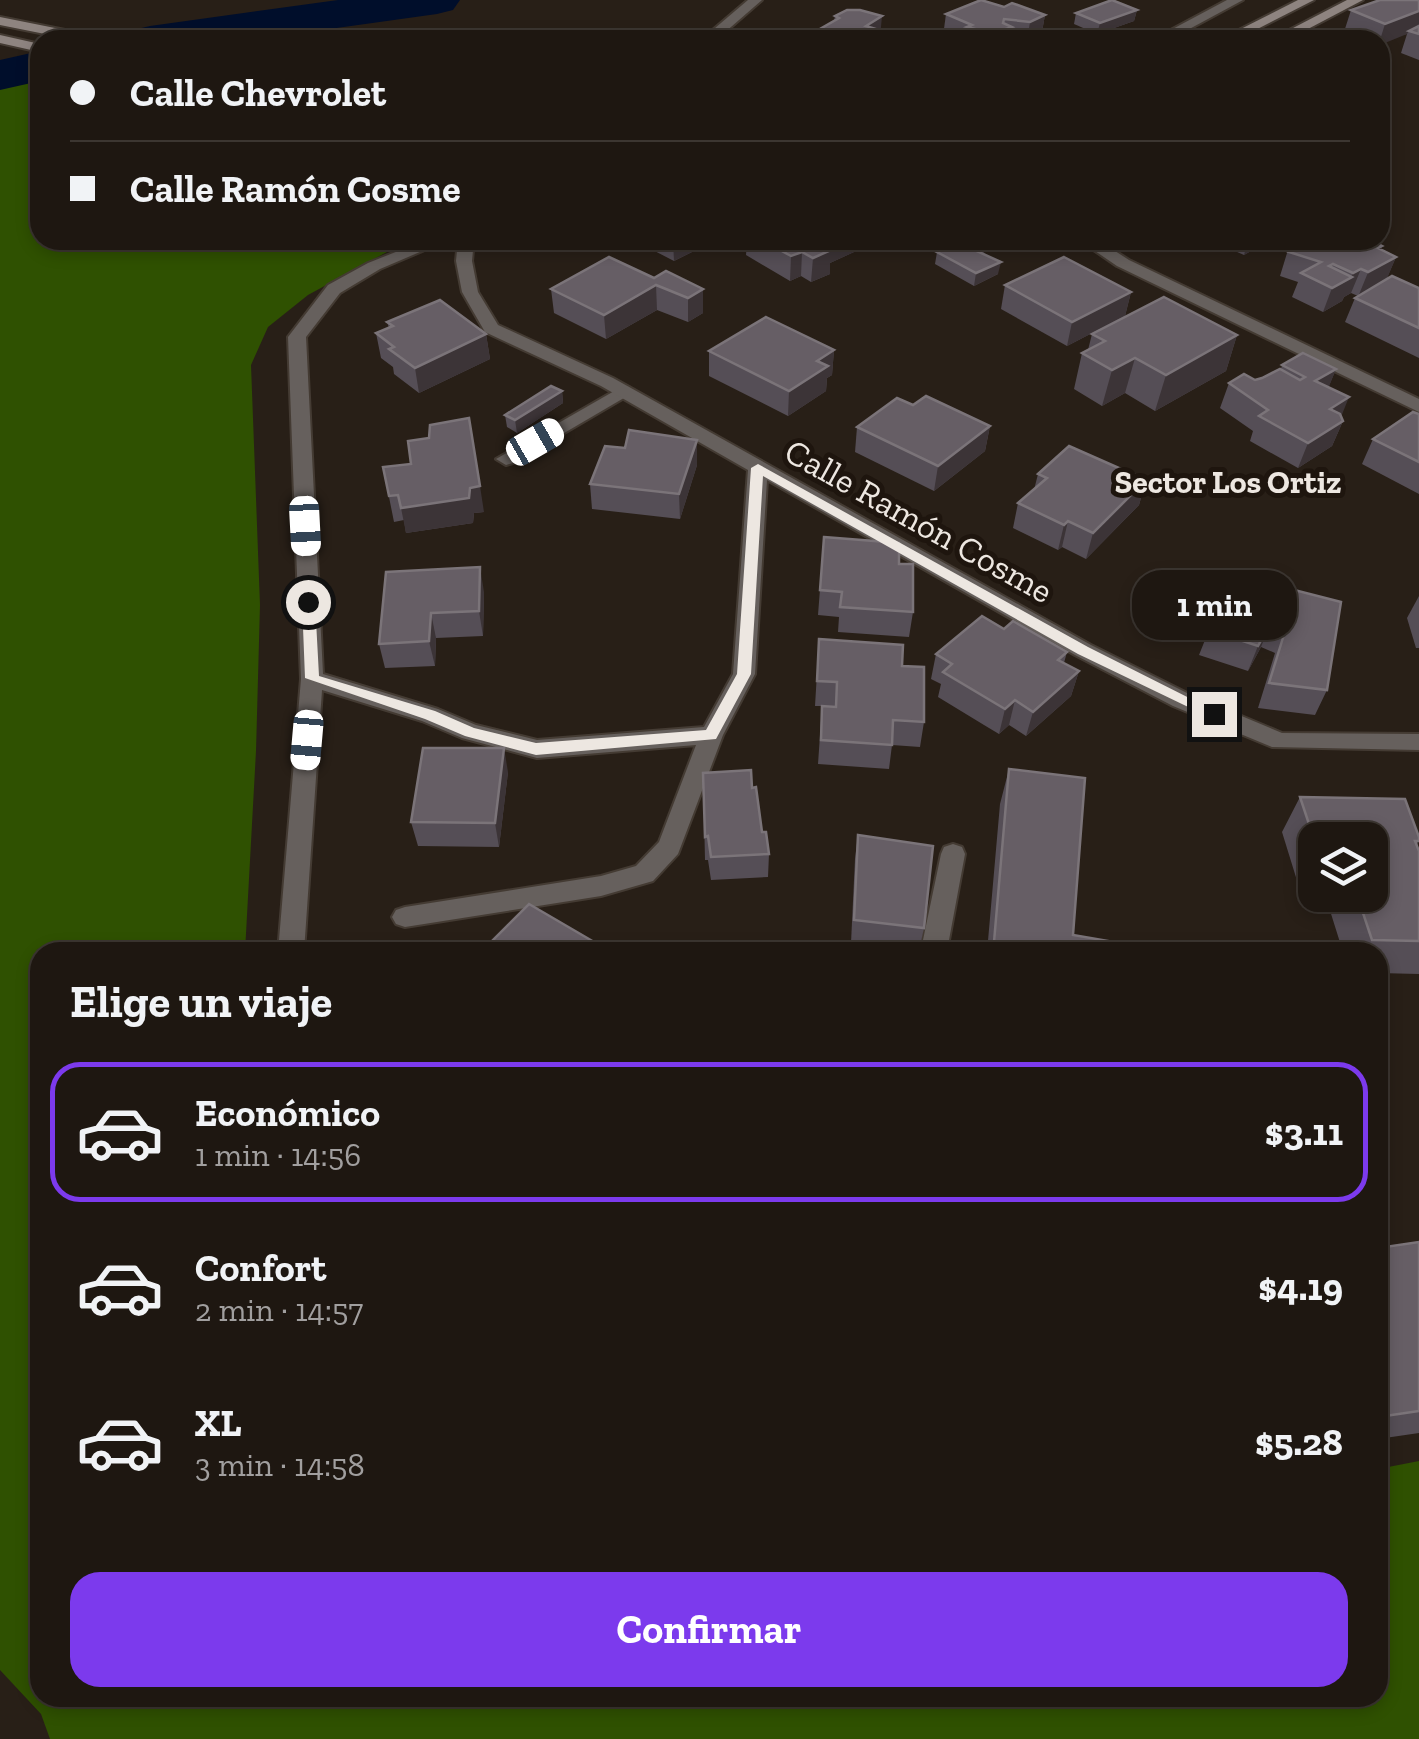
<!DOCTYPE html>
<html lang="es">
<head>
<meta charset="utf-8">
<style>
	body { margin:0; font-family:"Zilla Slab",serif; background:#2b241f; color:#f1f3f6; height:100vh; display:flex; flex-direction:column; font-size:38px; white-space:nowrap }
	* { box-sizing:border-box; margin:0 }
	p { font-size:32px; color:#a19f9f }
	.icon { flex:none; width:55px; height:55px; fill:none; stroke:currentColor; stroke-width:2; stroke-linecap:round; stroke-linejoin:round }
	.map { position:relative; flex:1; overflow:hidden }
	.side { position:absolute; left:30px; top:942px; width:1358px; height:765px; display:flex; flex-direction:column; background:#1e1711; border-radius:30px; box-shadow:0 5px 15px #0003,0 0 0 2px #3c3631 }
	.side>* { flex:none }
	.guide { position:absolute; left:30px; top:30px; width:1360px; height:220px; border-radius:30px; box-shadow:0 5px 15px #0003,0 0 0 2px #3c3631; display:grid; align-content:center; height:220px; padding:0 40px; background:#1e1711 }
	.tools { position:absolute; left:1298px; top:822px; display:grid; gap:20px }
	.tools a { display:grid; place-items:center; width:90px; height:90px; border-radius:20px; background:#1e1711; box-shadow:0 5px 15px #0003,0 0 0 2px #3c3631; font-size:50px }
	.end { position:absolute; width:45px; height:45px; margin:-22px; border:12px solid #ede7e1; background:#111; box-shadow:0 0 0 5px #111 }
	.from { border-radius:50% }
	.bubble { position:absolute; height:70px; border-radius:30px; background:#1e1711; box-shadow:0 5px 15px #0003,0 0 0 2px #3c3631; font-size:32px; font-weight:700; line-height:70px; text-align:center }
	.car { position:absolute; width:30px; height:60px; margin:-30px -15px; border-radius:12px; box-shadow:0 0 8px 2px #0007; background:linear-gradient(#fff 24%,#345 0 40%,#fff 0 76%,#345 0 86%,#fff 0) }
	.guide b { display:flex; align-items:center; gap:35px; height:95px; font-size:38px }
	.guide b+b { border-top:2px solid #3c3631 }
	.guide i { width:25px; height:25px; background:#f1f3f6 }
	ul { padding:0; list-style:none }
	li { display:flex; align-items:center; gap:30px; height:140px; margin:0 20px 15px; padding:0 20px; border:5px solid transparent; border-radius:30px }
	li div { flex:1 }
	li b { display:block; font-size:38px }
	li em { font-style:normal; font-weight:700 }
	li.on { border-color:#7c3aed }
	li>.icon { width:90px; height:90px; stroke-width:1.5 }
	h2 { padding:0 40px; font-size:45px; line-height:120px }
	.action { display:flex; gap:20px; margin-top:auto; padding:20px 40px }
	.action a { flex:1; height:115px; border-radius:30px; background:#7c3aed; color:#fff; font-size:40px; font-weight:700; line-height:115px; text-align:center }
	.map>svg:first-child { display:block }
	.green { fill:#2f5101 }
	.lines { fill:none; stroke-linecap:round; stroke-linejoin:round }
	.river { fill:#000e2b; fill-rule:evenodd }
	.service-casing { stroke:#443b33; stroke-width:4 }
	.minor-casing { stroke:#443b33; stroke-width:4 }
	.secondary-casing { stroke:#443b33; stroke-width:4 }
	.service { fill:#66605d; fill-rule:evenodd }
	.minor { fill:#66605d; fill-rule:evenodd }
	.secondary { fill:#8e8480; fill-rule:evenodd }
	.wall { fill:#554e56; fill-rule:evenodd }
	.shaded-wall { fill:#3c3437 }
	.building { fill:#665e65; stroke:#7b7479; stroke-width:2.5 }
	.route { fill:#ede7e1 }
	.labels { text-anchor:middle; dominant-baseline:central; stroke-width:10; stroke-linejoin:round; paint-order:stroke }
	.far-neighbourhood-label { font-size:32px; font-weight:bold; fill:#ede7e1; stroke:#1e150e }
	.street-label { font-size:35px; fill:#ede7e1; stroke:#1e150e }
</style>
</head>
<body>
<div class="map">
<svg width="1419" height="1739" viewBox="0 0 1419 1739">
	<rect width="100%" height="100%" fill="#281f17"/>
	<polygon class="green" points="6,76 40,83 40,240 409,240 308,295 268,327 251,365 260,605 256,751 245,952 40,952 40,1698 1378,1698 1378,1469 1419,1461 1419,1739 50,1739 41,1714 0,1670 0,77"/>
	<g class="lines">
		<g class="river">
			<polygon points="338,0 460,0 453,10 437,14 250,40 126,40 133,30 150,26"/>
			<polygon points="40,51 40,81 0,90 0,60"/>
		</g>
		<g class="service-casing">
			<polygon id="service" points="623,386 629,387 629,395 513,463 506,465 496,459"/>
		</g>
		<g class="minor-casing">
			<g id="minor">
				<polygon points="748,0 762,0 716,40 701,40"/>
				<polygon points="1227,0 1243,0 1169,40 1152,40"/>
				<polygon points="426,240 448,240 380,269 340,293 306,337 323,674 438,709 476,725 537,740 704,727 733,674 748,470 601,386 485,332 462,292 456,261 458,240 474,240 472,261 478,292 498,325 613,378 1091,645 1189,694 1282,733 1419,734 1419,750 1272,747 1173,706 1075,655 767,480 755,674 723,735 678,854 653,881 601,896 405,927 396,924 392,917 396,910 405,907 601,876 636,866 659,842 696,745 537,758 462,738 422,721 322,690 304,952 278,952 301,679 288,337 328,285 368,263"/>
				<polygon points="1079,240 1098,240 1129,260 1419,399 1419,412 1117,266"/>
				<polygon points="953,844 962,847 965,854 949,940 951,952 925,952 923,940 941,854 944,847"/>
			</g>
		</g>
		<g class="secondary-casing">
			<g id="secondary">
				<polygon points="1298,0 1314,0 1236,40 1219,40"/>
				<polygon points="1347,0 1363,0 1287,40 1270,40"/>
				<polygon points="0,17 95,36 102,40 75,40 0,25"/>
				<polygon points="0,35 40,44 40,52 0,43"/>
			</g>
		</g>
		<use href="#service" class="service"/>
		<use href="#minor" class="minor"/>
		<use href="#secondary" class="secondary"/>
	</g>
	<g class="wall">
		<polygon points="1419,0 1419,60 1401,53 1407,34 1380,40 1363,40 1344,32 1351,10"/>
		<polygon points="1004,7 1045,15 1041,37 1035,40 952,40 943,36 946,14"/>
		<polygon points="1137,10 1134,21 1097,34 1074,24 1076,13"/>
		<polygon points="835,16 880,38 876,40 813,40 813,33 834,21"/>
		<polygon points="643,240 714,240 714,241 674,261 643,245"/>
		<polygon points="747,240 855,240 854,252 830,263 830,274 811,282 801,276 790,281 746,255"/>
		<polygon points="1210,240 1260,240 1258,247 1244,255"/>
		<polygon points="1291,240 1370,240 1382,246 1381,250 1396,257 1386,280 1419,288 1419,358 1345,322 1355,298 1358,296 1351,293 1344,297 1342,301 1323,312 1292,297 1298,282 1280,276"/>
		<polygon points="986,241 984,253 998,274 974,286 935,264 937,252"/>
		<polygon points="654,278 703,289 703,313 688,322 657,310 606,339 554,313 551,289"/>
		<polygon points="1005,285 1131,292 1125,316 1067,346 1001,309"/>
		<polygon points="387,322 486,334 490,359 419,393 394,374 393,367 381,358 376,333 389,328"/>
		<polygon points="1092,334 1237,335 1226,371 1155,411 1125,393 1102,406 1074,389 1082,353 1088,350"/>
		<polygon points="834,350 832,375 827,378 826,391 788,416 709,376 709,351"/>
		<polygon points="1282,365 1336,369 1328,388 1343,421 1332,446 1298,468 1250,441 1253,431 1220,408 1229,383 1262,378 1281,369"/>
		<polygon points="562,391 563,403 517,433 507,427 505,415"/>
		<polygon points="913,405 990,426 985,451 934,491 855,452 857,427"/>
		<polygon points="1419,414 1419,494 1362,464 1373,439"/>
		<polygon points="697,440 697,465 680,519 592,509 590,484"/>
		<polygon points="383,467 484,512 474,513 473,523 406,533 404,520 394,522"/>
		<polygon points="1038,474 1146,480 1139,505 1086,559 1062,547 1058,550 1013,528 1018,503 1034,490"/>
		<polygon points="824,537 899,564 913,612 909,637 838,632 839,617 818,615"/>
		<polygon points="386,572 484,592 483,636 436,638 435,666 385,668 379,644"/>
		<polygon points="1419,596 1419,648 1416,648 1407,618"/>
		<polygon points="1341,602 1327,690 1315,715 1258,708 1275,653 1261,647 1248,671 1199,655 1209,630"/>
		<polygon points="1004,629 1067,652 1064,663 1079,671 1071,696 1026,736 1009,725 999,734 984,725 938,697 941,684 931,679 936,654"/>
		<polygon points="819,639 902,666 924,722 920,747 892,745 889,769 818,764 822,706 815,706"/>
		<polygon points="1009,769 1073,935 1172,952 987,952 1000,804"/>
		<polygon points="508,772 499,847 418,846 411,822"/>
		<polygon points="703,773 752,788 762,832 769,854 768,877 711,880 708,860 705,860"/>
		<path d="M 1300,797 L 1419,837 L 1417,846 L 1419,851 L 1419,974 L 1378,973 L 1378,952 L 1343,952 L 1327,901 L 1303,900 L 1282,832 ZM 1315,840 L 1370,840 L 1370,895 L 1315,895 Z"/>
		<polygon points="858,835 924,928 919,951 851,943 855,859"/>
		<polygon points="1419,1242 1419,1433 1378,1439 1378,1248"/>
	</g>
	<g class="shaded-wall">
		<polygon points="1137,10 1134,21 1097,34 1100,23"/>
		<polygon points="1419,11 1419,30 1409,31 1407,34 1380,45 1380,40 1385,24"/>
		<polygon points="1045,15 1041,37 1035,40 1027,40 1030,22"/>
		<polygon points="882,16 880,38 876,40 857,40 866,26"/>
		<polygon points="1012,27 1010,40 998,40 999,35 1006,29"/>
		<polygon points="673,240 714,240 714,241 674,261"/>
		<polygon points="829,240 855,240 854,252 830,263 830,274 811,282 813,258 821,244"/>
		<polygon points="1248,240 1260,240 1258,247 1244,255"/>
		<polygon points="986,241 984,253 970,248"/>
		<polygon points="1382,246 1373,269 1396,257 1386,281 1358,297 1378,248"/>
		<polygon points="802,252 801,276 790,281 791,256"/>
		<polygon points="1001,262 998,274 974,286 976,273"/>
		<polygon points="1361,269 1351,293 1344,297 1342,301 1323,312 1332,288 1351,277 1353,273"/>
		<polygon points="656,285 657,310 606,339 604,315"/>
		<polygon points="703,289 703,313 688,322 688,298"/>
		<polygon points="1131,292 1125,316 1067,346 1072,322"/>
		<polygon points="486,334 490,359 419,393 415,368"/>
		<polygon points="1237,335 1226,371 1155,411 1166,375"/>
		<polygon points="834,350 832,375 827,378 826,391 788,416 789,391 817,361"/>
		<polygon points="1135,358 1125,393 1102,406 1112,370"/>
		<polygon points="1336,369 1326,394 1315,381"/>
		<polygon points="562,391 563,403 517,433 515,420"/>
		<polygon points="1349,397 1339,422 1330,409"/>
		<polygon points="1343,421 1332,446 1298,468 1308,443"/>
		<polygon points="990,426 985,451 934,491 938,466"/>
		<polygon points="697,440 697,465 680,519 679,494"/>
		<polygon points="1146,480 1139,505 1086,559 1093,533"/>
		<polygon points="480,486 484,512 474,513 473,523 406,533 401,508"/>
		<polygon points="1068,521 1062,547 1058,550 1064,525"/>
		<polygon points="480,567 484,592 483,636 479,611"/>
		<polygon points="431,613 436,638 435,666 429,641"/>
		<polygon points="1271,622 1261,647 1248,671 1258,646"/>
		<polygon points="1079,671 1071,696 1026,736 1033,712"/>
		<polygon points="1015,700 1009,725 999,734 1005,709"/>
		<polygon points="504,748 508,772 499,847 495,823"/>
	</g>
	<g class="building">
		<polygon points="981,0 1004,7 1012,3 1045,15 1030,22 1004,19 1003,23 1012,27 1006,29 1010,31 999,35 967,27 972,25 946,14"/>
		<polygon points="1112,0 1137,10 1100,23 1076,13"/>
		<polygon points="1380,0 1419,0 1419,11 1385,24 1351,10"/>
		<polygon points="847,10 860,10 882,16 866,26 876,29 857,40 847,40 813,33 839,18 835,16"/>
		<polygon points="1419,26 1419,34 1409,31"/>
		<polygon points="794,36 809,40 786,40"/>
		<polygon points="762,240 829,240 821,244 831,250 813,258 802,252 791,256"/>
		<polygon points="963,240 986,241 970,248 1001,262 976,273 937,252"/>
		<polygon points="1301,240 1370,240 1382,246 1378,248 1396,257 1368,272 1361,269 1353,273 1333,264 1329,266 1352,277 1332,288 1301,273 1321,262 1289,252 1303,242"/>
		<polygon points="609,257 654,278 666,271 703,289 688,298 656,285 604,315 551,289"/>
		<polygon points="1064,257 1131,292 1072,322 1005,285"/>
		<polygon points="1392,276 1419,288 1419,328 1355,298"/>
		<polygon points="1164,297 1237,335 1166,375 1135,358 1112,370 1082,353 1105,341 1092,334"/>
		<polygon points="440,300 486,334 415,368 389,349 394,347 376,333 393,326 387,322"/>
		<polygon points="766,317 834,350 817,361 828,366 789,391 709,351"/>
		<polygon points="1303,353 1336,369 1315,381 1349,397 1330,409 1340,414 1343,421 1308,443 1259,416 1268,410 1229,383 1244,374 1255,380 1262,378 1280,369 1300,380 1305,377 1282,365"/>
		<polygon points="551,386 562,391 515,420 505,415"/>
		<polygon points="926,396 990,426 938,466 857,427 897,398 913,405"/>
		<polygon points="1413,412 1419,414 1419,462 1373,439"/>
		<polygon points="469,418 480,486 470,488 469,498 401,508 398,495 389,496 383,467 411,464 408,441 429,438 430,425"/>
		<polygon points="629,430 697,440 679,494 590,484 605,446 625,448"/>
		<polygon points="1069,446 1146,480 1093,533 1068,521 1064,525 1018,503 1047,478 1038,474"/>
		<polygon points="824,537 899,543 899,564 913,564 913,612 840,607 842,592 820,590"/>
		<polygon points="480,567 479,611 431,613 429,641 379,644 386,572"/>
		<polygon points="1236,575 1341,602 1327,690 1269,683 1286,628 1271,622 1258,646 1209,630"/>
		<polygon points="982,616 1004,629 1013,621 1067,652 1058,660 1079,671 1033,712 1015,700 1005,709 943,672 952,664 936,654"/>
		<polygon points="819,639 903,645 902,666 924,667 924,722 893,720 892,745 821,740 822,706 836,707 837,682 817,681"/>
		<polygon points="423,748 504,748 495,823 411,822"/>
		<polygon points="1009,769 1085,778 1073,935 1172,952 1009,952 1010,944 994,942"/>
		<polygon points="751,770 752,788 756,787 762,832 766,832 769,854 711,857 708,836 705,837 703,773"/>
		<polygon points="1300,797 1405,799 1419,837 1419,841 1415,841 1419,851 1419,941 1372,940 1357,895 1370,895 1370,840 1315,840 1315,842"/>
		<polygon points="858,835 933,846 924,928 854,920"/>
		<polygon points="529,904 606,949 603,952 481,952"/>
		<polygon points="1419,1242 1419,1411 1378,1417 1378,1248"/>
	</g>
	<polygon class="route" points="758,464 1088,647 1221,714 1209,717 1078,654 763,476 751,674 716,739 536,755 465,736 425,719 305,678 302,602 308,598 315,602 319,676 435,711 474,728 536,743 706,730 737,674 751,468"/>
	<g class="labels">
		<g class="far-neighbourhood-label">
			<text x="1228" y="482">Sector Los Ortiz</text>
		</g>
		<g class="street-label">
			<text transform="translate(919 521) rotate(29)">Calle Ramón Cosme</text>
		</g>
	</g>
</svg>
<div class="tools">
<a><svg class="icon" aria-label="layers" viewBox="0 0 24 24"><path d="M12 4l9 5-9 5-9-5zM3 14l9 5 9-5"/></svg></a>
</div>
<i class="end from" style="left:308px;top:602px"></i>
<i class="end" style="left:1214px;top:714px"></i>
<div class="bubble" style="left:1132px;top:570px;width:165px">1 min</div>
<i class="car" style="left:535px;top:442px;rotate:60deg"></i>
<i class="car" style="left:305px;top:526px;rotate:177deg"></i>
<i class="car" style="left:307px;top:740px;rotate:185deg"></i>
<div class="guide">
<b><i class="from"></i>Calle Chevrolet</b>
<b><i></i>Calle Ramón Cosme</b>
</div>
<section class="side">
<h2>Elige un viaje</h2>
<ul>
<li class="on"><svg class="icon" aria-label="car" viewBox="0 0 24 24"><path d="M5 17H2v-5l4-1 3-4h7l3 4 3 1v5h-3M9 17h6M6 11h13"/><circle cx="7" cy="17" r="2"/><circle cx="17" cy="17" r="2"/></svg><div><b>Económico</b><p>1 min · 14:56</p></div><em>$3.11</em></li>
<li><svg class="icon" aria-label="car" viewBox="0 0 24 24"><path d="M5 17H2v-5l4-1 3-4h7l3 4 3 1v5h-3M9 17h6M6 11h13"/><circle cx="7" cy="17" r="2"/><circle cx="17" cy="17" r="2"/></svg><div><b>Confort</b><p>2 min · 14:57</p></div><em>$4.19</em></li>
<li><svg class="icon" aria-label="car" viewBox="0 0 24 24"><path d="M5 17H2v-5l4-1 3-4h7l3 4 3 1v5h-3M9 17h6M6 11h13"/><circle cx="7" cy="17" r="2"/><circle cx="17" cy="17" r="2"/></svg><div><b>XL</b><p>3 min · 14:58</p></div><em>$5.28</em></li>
</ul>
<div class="action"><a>Confirmar</a></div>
</section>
</div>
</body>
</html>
